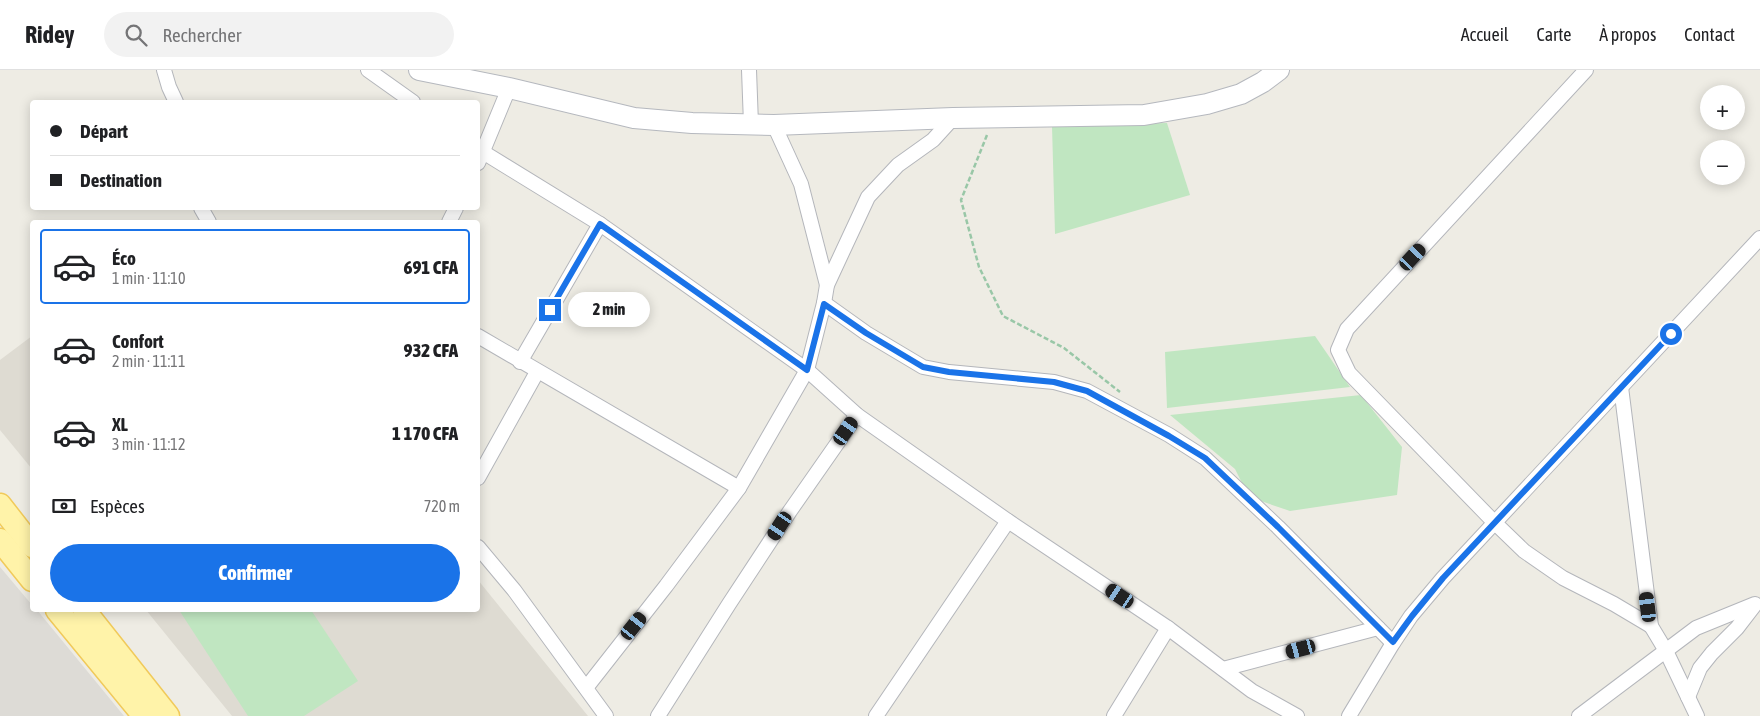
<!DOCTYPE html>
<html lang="fr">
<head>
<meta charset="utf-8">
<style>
	body { margin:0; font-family:"Asap Condensed",sans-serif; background:#f2f2f2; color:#202124; height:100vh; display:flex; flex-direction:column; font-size:19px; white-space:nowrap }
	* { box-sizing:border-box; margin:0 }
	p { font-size:16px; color:#757577 }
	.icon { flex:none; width:28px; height:28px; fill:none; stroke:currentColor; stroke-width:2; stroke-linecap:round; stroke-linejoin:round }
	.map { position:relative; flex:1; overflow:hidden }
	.drawer { position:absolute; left:30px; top:150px; width:450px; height:392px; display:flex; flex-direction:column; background:#fff; border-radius:5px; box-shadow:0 2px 12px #0003 }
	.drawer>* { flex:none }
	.hud { position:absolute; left:30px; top:30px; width:450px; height:110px; border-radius:5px; box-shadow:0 2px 12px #0003; display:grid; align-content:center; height:110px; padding:0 20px; background:#fff }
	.controls { position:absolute; left:1700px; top:15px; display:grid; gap:10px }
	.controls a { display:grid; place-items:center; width:45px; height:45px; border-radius:50%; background:#fff; box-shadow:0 2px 12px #0003; font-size:25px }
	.end { position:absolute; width:22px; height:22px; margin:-11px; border:6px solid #1a73e8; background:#fff; box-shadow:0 0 0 2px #fff }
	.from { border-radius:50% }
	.bubble { position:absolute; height:35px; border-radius:18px; background:#fff; box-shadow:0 2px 12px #0003; font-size:16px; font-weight:800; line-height:35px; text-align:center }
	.car { position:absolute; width:15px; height:30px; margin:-15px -8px; border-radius:6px; box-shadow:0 0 4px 1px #0007; background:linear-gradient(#222 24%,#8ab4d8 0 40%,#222 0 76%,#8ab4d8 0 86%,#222 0) }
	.hud b { display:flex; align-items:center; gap:18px; height:48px; font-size:19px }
	.hud b+b { border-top:1px solid #e0e0e0 }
	.hud i { width:12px; height:12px; background:#202124 }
	ul { padding:9px 0 0; list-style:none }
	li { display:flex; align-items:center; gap:15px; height:75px; margin:0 10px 8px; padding:0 10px; border:2px solid transparent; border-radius:5px }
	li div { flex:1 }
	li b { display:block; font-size:19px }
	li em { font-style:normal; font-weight:800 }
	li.selected { border-color:#1a73e8 }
	li>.icon { width:45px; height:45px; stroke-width:1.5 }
	.pay { display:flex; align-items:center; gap:12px; height:55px; padding:0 20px; font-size:19px }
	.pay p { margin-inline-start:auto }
	.action { display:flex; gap:10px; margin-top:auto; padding:10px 20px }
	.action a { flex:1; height:58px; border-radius:30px; background:#1a73e8; color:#fff; font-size:20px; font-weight:800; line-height:58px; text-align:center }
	header { display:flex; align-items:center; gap:30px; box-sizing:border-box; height:70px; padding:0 25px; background:#fff; border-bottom:1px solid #e0e0e0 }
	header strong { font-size:24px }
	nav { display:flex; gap:28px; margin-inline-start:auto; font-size:18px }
	.search { width:350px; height:45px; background:#f2f2f2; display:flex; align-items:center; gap:12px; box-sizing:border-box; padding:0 18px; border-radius:28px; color:#757577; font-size:19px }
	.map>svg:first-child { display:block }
	.industrial { fill:#dddbd6 }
	.education { fill:#dedbd2 }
	.green { fill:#c0e6c1 }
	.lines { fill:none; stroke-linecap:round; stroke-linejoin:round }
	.street-casing { stroke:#b4b6bb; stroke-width:16 }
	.secondary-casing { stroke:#b5b8be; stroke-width:22 }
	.primary-casing { stroke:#f1ca5a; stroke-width:25 }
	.path { stroke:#99c7a7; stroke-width:2.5; stroke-dasharray:5 2.5; stroke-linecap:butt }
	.street { stroke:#fff; stroke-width:14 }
	.secondary { stroke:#fff; stroke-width:20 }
	.primary { stroke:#fff3a9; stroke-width:22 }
	.route { stroke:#1a73e8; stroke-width:6 }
</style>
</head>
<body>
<header>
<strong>Ridey</strong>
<div class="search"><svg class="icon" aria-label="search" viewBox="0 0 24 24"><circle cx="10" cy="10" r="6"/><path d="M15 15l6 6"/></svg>Rechercher</div>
<nav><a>Accueil</a><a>Carte</a><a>À propos</a><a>Contact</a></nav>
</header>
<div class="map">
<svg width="1760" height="646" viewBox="0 0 1760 646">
	<rect width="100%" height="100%" fill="#eeece4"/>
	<polygon class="industrial" points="0,497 32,535 32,540 37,540 124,646 0,646"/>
	<g class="education">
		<polygon points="32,266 32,399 0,360 0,290"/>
		<polygon points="478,510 588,646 232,646 146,540 478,540"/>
	</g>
	<g class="green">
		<polygon points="1167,53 1190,125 1055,164 1052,56"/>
		<polygon points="1315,266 1350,317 1167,338 1165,282"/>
		<polygon points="1361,325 1402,377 1397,425 1290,441 1249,427 1235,399 1170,345"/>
		<polygon points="179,540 311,540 358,611 304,646 248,646"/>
	</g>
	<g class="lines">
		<g class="street-casing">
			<g id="street">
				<polyline points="164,0 169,17 176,32"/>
				<polyline points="368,0 413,32"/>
				<polyline points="749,0 751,54"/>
				<polyline points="1586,0 1347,259 1338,280 1349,303 1495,453 1524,481 1563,508 1614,534 1651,556"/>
				<polyline points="774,55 801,114 827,215"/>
				<polyline points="478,79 600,154 807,300 857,345 1008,451 1168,558 1252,621 1297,646"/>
				<polyline points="478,93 509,18"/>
				<polyline points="201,138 209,152"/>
				<polyline points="449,152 456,138"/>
				<polyline points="824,233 866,263 923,297 949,302 1054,312 1087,321 1169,365 1205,388 1278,457 1393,573"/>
				<polyline points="478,266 739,418"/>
				<polyline points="520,292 600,154"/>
				<polyline points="1621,317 1651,556 1666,581 1697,646"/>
				<polyline points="478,408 537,302"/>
				<polyline points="478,477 514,520 606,646"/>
				<polyline points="1223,599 1378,558"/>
				<polyline points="586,618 666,516 739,418 807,300 824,233 827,215 868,127 898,95 933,70 953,48"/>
				<polyline points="1688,627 1700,598 1712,583 1737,558 1754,536"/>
				<polyline points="658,646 729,534 790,441 857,345"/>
				<polyline points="876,646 1008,451"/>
				<polyline points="1114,646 1168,558"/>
				<polyline points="1349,646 1393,573 1411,546 1443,508 1760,168"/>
				<polyline points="1579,646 1696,558 1755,534"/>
			</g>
		</g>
		<g class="secondary-casing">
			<polyline id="secondary" points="419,0 509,18 634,48 692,53 774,55 953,48 1144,45 1207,34 1241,24 1263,12 1279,0"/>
		</g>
		<g class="primary-casing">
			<g id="primary">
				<polyline points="0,435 32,476"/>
				<polyline points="0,470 32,510"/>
				<polyline points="57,540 144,646"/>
				<polyline points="84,540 168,646"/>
			</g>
		</g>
		<polyline class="path" points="987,65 961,130 979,197 1003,246 1064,278 1120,322"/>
		<use href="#street" class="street"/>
		<use href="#secondary" class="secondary"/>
		<use href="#primary" class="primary"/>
	</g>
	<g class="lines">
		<polyline class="route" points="550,240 600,154 807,300 824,234 866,263 923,297 949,302 1054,312 1087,321 1169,366 1205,388 1278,457 1393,572 1412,546 1443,508 1671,264"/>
	</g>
</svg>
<div class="controls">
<a>+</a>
<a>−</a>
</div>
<i class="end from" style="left:1671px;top:264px"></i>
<i class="end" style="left:550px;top:240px"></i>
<div class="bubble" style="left:568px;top:222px;width:82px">2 min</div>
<i class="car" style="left:1413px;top:187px;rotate:43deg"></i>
<i class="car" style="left:846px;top:361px;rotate:35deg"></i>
<i class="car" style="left:780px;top:456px;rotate:213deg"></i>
<i class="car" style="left:1120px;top:526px;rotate:304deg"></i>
<i class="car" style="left:1648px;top:537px;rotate:353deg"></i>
<i class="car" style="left:634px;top:556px;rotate:39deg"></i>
<i class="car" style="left:1301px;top:579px;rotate:255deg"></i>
<div class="hud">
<b><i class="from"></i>Départ</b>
<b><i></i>Destination</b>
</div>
<section class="drawer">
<ul>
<li class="selected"><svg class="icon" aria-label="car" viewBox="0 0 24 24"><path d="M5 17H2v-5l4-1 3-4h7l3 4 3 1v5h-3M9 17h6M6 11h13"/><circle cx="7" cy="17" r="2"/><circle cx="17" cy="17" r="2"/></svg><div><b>Éco</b><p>1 min · 11:10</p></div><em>691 CFA</em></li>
<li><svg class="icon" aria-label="car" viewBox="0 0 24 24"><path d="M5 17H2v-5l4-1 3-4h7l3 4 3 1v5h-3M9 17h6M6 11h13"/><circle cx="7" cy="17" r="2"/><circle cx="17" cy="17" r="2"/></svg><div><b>Confort</b><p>2 min · 11:11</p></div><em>932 CFA</em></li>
<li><svg class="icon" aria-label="car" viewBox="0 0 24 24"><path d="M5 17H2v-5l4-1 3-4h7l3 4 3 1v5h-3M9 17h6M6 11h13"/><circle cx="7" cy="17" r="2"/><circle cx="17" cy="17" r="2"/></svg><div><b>XL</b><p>3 min · 11:12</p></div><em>1 170 CFA</em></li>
</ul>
<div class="pay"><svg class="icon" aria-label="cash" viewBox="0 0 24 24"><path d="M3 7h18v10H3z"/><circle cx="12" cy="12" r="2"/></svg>Espèces<p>720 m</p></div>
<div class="action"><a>Confirmer</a></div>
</section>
</div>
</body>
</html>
